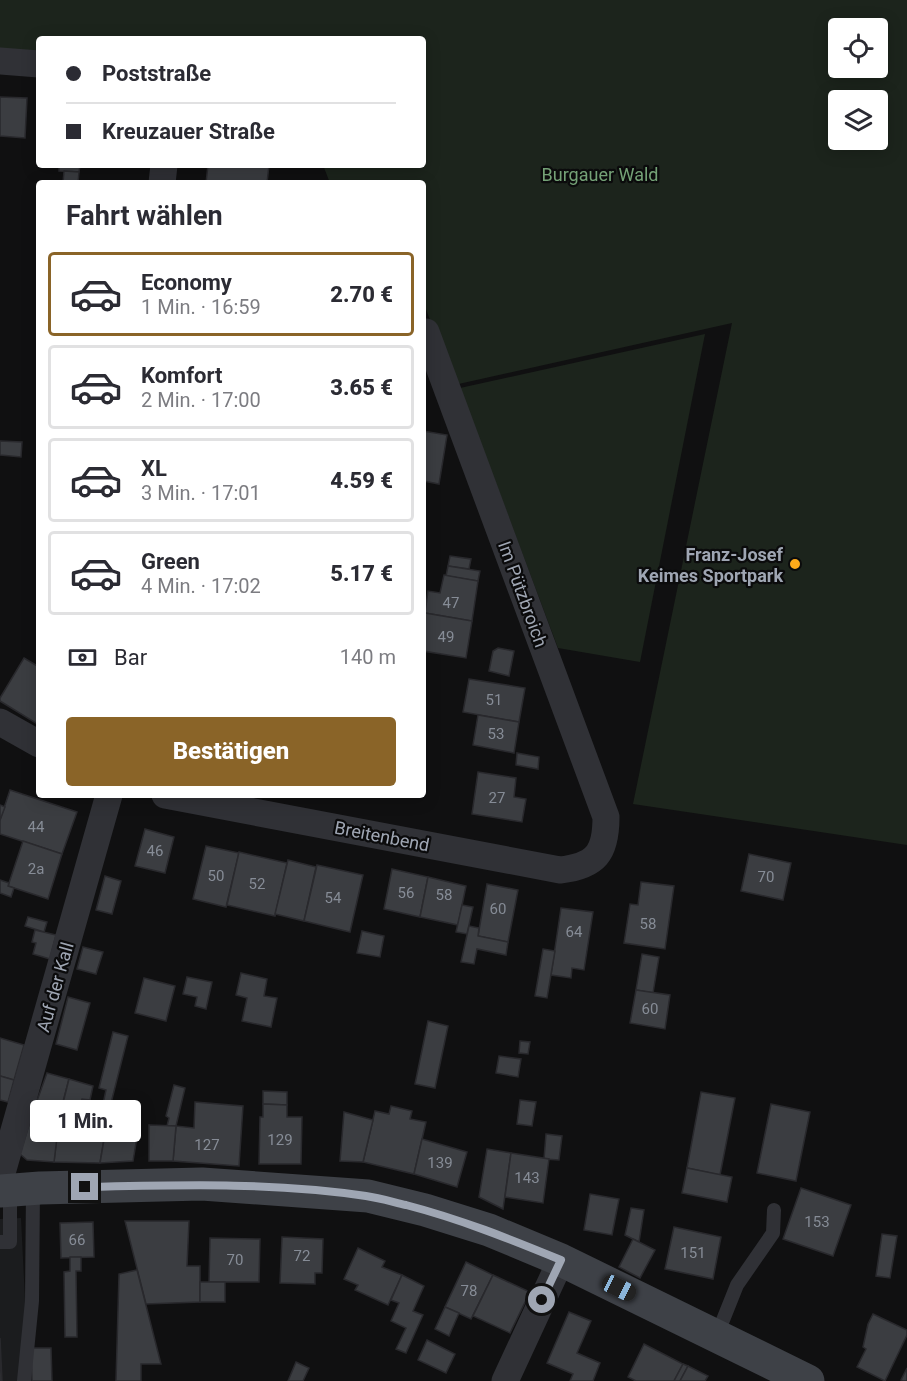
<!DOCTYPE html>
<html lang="de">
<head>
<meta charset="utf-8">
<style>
	body { margin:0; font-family:Roboto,sans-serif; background:#f2f2f3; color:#2b2b33; height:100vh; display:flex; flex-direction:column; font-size:22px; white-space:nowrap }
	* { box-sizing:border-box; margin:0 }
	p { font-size:20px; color:#7c7c81 }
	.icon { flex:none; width:33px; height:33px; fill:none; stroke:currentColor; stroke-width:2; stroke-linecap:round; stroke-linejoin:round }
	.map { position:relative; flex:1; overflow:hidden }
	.details { position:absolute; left:36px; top:180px; width:390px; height:618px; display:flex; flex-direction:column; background:#fff; border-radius:6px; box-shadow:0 3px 15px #0003 }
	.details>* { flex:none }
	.banner { position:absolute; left:36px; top:36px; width:390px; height:132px; border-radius:6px; box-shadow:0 3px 15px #0003; display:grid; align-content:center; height:132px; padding:0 30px; background:#fff }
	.tools { position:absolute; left:828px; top:18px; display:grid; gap:12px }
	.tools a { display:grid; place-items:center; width:60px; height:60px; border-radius:6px; background:#fff; box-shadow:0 3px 15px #0003; font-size:30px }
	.end { position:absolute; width:27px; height:27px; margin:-14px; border:8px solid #9fa6b3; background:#111; box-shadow:0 0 0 3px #111 }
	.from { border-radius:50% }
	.bubble { position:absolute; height:42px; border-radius:6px; background:#fff; box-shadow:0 3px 15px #0003; font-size:20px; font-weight:800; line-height:42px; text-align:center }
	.car { position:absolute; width:18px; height:36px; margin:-18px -9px; border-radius:8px; box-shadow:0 0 4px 2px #0007; background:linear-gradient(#222 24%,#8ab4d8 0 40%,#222 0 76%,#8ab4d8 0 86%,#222 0) }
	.banner b { display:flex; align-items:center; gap:21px; height:57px; font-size:22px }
	.banner b+b { border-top:2px solid #e1e1e2 }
	.banner i { width:15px; height:15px; background:#2b2b33 }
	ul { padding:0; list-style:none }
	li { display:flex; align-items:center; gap:18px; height:84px; margin:0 12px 9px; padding:0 18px; border:3px solid #e1e1e2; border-radius:6px }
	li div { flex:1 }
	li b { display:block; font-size:22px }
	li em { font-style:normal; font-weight:800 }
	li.active { border-color:#8a6428 }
	li>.icon { width:54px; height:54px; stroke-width:1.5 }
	h2 { padding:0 30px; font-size:27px; line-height:72px }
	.pay { display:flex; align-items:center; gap:15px; height:66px; padding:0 30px; font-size:22px }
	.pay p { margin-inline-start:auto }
	.primary-button { display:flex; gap:12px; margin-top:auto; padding:12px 30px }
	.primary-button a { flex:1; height:69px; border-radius:6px; background:#8a6428; color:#fff; font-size:24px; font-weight:800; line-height:69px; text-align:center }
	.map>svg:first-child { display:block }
	.built { fill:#1b1c1e }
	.green { fill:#1c241c; fill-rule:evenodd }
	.building { fill:#3b3d41; stroke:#29292d; stroke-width:1.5 }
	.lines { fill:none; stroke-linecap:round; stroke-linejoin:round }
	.lane { stroke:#303136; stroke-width:14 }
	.street { stroke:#303136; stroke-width:27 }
	.secondary { stroke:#3e4147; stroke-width:33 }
	.route { stroke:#9fa6b3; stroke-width:8 }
	.poi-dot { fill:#ffaa1a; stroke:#0b0b0c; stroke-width:2 }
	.labels { text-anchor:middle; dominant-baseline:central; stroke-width:4.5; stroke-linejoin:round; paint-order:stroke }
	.number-label { font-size:15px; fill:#868c96 }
	.park-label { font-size:18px; fill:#74a176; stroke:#0b0b0c }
	.poi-label { font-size:18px; font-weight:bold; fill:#9fa6b3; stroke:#0b0b0c; text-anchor:end }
	.street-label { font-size:18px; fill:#9fa6b3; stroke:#0b0b0c }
</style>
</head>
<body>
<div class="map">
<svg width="907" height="1381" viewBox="0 0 907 1381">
	<rect width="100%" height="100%" fill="#101011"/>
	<polygon class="built" points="21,1218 29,1381 0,1381 0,1219"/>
	<g class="green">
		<path d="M 0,0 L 907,0 L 907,845 L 633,804 L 732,323 L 454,385 L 423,301 L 423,183 L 330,183 L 323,165 L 423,165 L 423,39 L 39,39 L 39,54 L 0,51 ZM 838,28 L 878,28 L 878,68 L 838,68 ZM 838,100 L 878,100 L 878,140 L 838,140 Z"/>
		<polygon points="705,334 640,662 558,648 460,388"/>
	</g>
	<g class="building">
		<polygon points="0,97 27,98 25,138 0,136"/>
		<polygon points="59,165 80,165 79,172 59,171"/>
		<polygon points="208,165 269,165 267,183 206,183"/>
		<polygon points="64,171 79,172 78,183 63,183"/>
		<polygon points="423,431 447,435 439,484 423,481"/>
		<polygon points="0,441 22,442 21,457 0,455"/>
		<polygon points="450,556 471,559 469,569 448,566"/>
		<polygon points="448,566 480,571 478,581 446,576"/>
		<polygon points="444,575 478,581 472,621 425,613 428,591 440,593"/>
		<polygon points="425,613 472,621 466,658 423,651"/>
		<polygon points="498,648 514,651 509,676 489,671 493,651"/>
		<polygon points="24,658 39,667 39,725 0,701 0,698"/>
		<polygon points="469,679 525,688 519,722 463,712"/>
		<polygon points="478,715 519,722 514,753 473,745"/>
		<polygon points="517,753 539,757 538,769 516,765"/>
		<polygon points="478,772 516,778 514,797 526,799 522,822 472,814"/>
		<polygon points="10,790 77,812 62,854 0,834 0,820"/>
		<polygon points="0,805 5,807 0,820"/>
		<polygon points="145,829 174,837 165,873 135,866"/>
		<polygon points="23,841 62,854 48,899 8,886"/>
		<polygon points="206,846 239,853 226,907 193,899"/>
		<polygon points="239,852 287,863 275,916 227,905"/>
		<polygon points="749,854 791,863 783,900 741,891"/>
		<polygon points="288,860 316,867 304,921 275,914"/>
		<polygon points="317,865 363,875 350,932 304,921"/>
		<polygon points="392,869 428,877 420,917 384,909"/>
		<polygon points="105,876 121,881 112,914 96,910"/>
		<polygon points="428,877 466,886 458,925 420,917"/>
		<polygon points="0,880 9,883 8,886 14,888 11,897 0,893"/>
		<polygon points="641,882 674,886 665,949 624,943 630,904 638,905"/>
		<polygon points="487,884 518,890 508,942 478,936"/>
		<polygon points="462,905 473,907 467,934 456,932"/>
		<polygon points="561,908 593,912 584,970 572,968 571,978 551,975"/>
		<polygon points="28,917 47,922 44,932 25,926"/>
		<polygon points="469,926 479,928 478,936 508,942 506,955 477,949 474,964 461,962"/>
		<polygon points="35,930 56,935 50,959 33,954 36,943 32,942"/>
		<polygon points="362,931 384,936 380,957 357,953"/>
		<polygon points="83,947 103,952 96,974 77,969"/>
		<polygon points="543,949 555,951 547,998 535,996"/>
		<polygon points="642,954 659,957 653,993 636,990"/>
		<polygon points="241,973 267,979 264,996 277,998 271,1027 242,1021 247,998 236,995"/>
		<polygon points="187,977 212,982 206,1009 195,1006 197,997 183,994"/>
		<polygon points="144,978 175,986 166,1021 135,1013"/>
		<polygon points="636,990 670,995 665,1029 630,1023"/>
		<polygon points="68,997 90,1003 77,1050 56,1044"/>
		<polygon points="428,1021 448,1026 435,1088 415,1084"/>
		<polygon points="113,1032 128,1036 109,1111 102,1109 106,1090 99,1088"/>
		<polygon points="0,1038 24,1045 14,1080 0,1076"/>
		<polygon points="520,1041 530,1042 528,1054 519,1053"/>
		<polygon points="499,1056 521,1059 518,1077 496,1073"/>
		<polygon points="47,1073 69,1079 60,1113 33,1112"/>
		<polygon points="0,1076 14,1080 8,1102 0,1100"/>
		<polygon points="69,1079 93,1086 90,1100 82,1099 76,1120 59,1119"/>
		<polygon points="174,1085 185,1088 176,1126 167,1126 169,1118 166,1116"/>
		<polygon points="263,1091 287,1092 287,1105 263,1104"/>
		<polygon points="701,1092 735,1098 720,1175 687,1168"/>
		<polygon points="520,1100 536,1102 532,1126 517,1124"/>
		<polygon points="195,1102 243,1106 239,1166 173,1161 176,1126 194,1128"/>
		<polygon points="263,1104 287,1105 287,1117 302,1117 301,1164 259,1164 260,1117 263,1117"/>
		<polygon points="771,1104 810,1112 796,1181 757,1173"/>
		<polygon points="391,1106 412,1111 410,1119 426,1122 414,1174 363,1162 375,1111 389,1114"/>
		<polygon points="102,1109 109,1111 100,1163 54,1162 59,1119 89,1122 90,1115 99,1116"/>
		<polygon points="33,1112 60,1113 54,1162 27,1160 20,1154"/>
		<polygon points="344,1112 373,1120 363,1162 340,1161"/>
		<polygon points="107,1122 139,1125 133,1161 100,1163"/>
		<polygon points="149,1125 176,1126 173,1161 149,1161"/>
		<polygon points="546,1134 562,1136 559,1160 544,1159"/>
		<polygon points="422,1139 467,1152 457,1187 414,1174"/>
		<polygon points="487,1149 511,1153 503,1209 479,1197"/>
		<polygon points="511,1153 549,1159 543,1203 505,1197"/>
		<polygon points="687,1168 732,1177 727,1202 682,1193"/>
		<polygon points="801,1188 851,1205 833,1256 783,1239"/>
		<polygon points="590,1194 619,1199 612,1235 584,1230"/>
		<polygon points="631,1208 644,1210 639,1242 625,1235"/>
		<polygon points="125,1221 189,1221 187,1266 200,1266 200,1302 146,1304"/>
		<polygon points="93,1222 94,1257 61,1258 60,1223"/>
		<polygon points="674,1227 721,1237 713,1279 665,1269"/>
		<polygon points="882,1234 897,1236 890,1278 876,1276"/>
		<polygon points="282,1237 323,1239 322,1273 315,1273 315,1284 280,1283"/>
		<polygon points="210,1238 260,1239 259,1282 209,1282"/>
		<polygon points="633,1239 655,1250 640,1278 619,1267"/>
		<polygon points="358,1248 385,1261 382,1267 402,1275 388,1305 355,1290 358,1285 344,1279"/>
		<polygon points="70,1257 81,1257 81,1271 76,1271 77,1337 65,1337 64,1272 70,1271"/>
		<polygon points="466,1262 493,1275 471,1319 445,1307"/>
		<polygon points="137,1270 161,1364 141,1364 141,1381 116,1381 119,1274"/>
		<polygon points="402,1275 424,1286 413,1311 423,1315 406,1353 396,1349 406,1328 391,1321 399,1303 391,1300"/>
		<polygon points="493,1275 530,1292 510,1333 473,1316"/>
		<rect x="200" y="1282" width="25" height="20"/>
		<polygon points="445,1307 459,1313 449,1336 435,1329"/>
		<polygon points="569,1312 591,1321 577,1353 600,1363 593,1381 570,1381 573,1374 547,1363"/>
		<polygon points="873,1314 907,1330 907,1335 885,1381 857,1367 866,1349 863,1347 868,1324"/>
		<polygon points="0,1338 2,1381 0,1381"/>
		<polygon points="427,1340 455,1354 446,1373 418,1360"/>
		<polygon points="644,1344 683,1364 674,1381 636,1381 628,1377"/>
		<polygon points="31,1348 51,1348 52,1381 32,1381"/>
		<polygon points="296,1362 309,1368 303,1381 288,1381"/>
		<polygon points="683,1364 688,1366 680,1381 674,1381"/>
		<polygon points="688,1366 708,1376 705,1381 680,1381"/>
		<polygon points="907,1368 907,1381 903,1381 901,1380"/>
	</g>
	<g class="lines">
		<g class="lane">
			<polyline points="0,1242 10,1242 10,1190"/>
			<polyline points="717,1335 737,1285 773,1233 774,1210"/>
			<polyline points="24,1381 32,1301 33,1189"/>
		</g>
		<g class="street">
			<polyline points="0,61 39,64"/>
			<polyline points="162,183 164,165"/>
			<polyline points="0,722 39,744"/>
			<path d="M 165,795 L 560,870 C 596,866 606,853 606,817 L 426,332"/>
			<polyline points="0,1180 109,795"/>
			<polyline points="505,1381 561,1260"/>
		</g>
		<polyline class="secondary" points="0,1191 40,1188 202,1184 368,1196 425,1210 489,1230 561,1260 808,1381"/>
	</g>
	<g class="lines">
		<path class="route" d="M 85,1187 C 179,1185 273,1182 366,1196 C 380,1198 393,1202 406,1205 C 460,1219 510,1239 561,1260 L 542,1300"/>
	</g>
	<circle class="poi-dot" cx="795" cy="564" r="6"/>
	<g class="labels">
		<g class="number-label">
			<text x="451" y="603">47</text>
			<text x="446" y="637">49</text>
			<text x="494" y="700">51</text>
			<text x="496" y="734">53</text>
			<text x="497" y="798">27</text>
			<text x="36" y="827">44</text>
			<text x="155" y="851">46</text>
			<text x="36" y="869">2a</text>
			<text x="216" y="876">50</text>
			<text x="766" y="877">70</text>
			<text x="257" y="884">52</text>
			<text x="406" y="893">56</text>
			<text x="444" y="895">58</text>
			<text x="333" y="898">54</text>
			<text x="498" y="909">60</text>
			<text x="648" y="924">58</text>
			<text x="574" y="932">64</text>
			<text x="650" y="1009">60</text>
			<text x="280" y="1140">129</text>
			<text x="207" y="1145">127</text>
			<text x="440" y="1163">139</text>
			<text x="527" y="1178">143</text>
			<text x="817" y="1222">153</text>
			<text x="77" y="1240">66</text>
			<text x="693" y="1253">151</text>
			<text x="302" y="1256">72</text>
			<text x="235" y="1260">70</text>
			<text x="469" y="1291">78</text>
		</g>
		<g class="park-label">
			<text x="600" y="174">Burgauer Wald</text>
		</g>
		<g class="poi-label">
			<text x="783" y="554">Franz-Josef<tspan x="783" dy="21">Keimes Sportpark</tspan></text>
		</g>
		<g class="street-label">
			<text transform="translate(523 594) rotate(70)">Im Pützbroich</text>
			<text transform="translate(382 836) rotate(11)">Breitenbend</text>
			<text transform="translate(55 987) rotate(-74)">Auf der Kall</text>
		</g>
	</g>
</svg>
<div class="tools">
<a><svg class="icon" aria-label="locate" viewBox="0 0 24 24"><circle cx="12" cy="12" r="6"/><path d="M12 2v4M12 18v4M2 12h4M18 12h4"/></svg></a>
<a><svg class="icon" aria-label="layers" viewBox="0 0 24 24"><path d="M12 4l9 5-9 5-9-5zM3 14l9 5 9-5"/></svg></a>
</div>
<i class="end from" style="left:542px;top:1300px"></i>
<i class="end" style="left:85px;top:1187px"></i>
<div class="bubble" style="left:30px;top:1100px;width:111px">1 Min.</div>
<i class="car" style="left:619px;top:1288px;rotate:116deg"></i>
<div class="banner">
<b><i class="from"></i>Poststraße</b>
<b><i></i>Kreuzauer Straße</b>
</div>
<section class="details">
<h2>Fahrt wählen</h2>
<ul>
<li class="active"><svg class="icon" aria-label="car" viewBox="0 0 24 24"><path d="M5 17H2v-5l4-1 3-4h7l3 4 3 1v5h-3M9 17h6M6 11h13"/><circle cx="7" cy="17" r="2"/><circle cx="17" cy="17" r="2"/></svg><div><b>Economy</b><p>1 Min. · 16:59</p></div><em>2.70 €</em></li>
<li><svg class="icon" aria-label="car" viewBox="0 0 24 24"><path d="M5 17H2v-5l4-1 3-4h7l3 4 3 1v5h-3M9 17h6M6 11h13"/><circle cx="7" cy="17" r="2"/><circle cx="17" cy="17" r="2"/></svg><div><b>Komfort</b><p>2 Min. · 17:00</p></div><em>3.65 €</em></li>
<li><svg class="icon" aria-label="car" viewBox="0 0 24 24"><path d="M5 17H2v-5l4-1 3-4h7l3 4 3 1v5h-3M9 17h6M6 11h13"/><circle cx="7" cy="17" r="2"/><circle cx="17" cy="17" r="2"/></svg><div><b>XL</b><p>3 Min. · 17:01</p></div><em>4.59 €</em></li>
<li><svg class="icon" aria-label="car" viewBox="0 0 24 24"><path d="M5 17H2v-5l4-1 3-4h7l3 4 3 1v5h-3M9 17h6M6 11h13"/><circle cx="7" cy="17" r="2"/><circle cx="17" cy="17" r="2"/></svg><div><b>Green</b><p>4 Min. · 17:02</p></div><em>5.17 €</em></li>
</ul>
<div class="pay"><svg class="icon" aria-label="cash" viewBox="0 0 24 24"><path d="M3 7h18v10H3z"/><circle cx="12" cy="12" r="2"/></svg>Bar<p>140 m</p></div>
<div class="primary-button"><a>Bestätigen</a></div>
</section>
</div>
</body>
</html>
